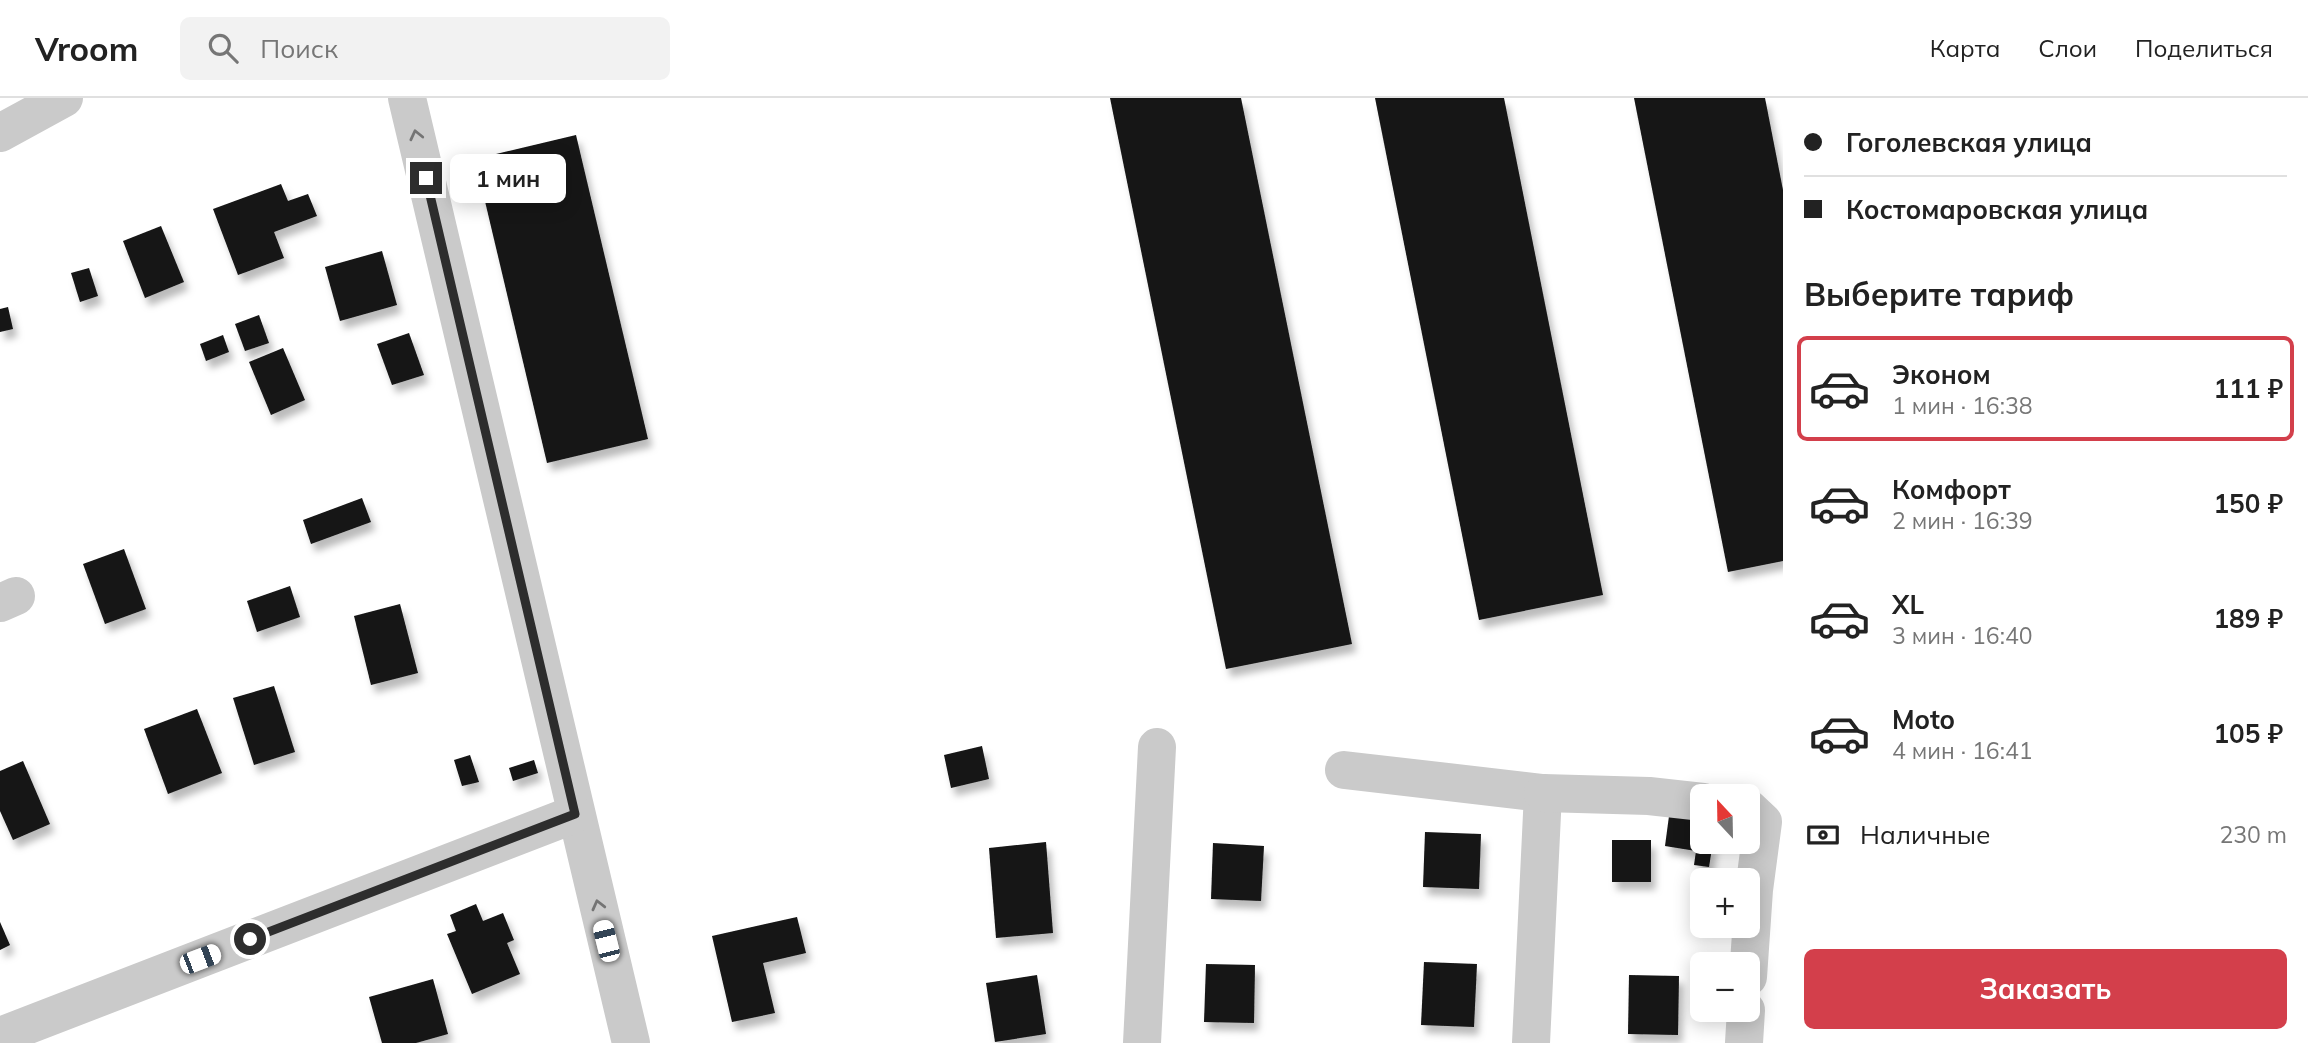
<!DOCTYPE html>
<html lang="ru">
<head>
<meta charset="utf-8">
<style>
	body { margin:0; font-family:Mulish,sans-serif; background:#f2f2f2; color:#222; height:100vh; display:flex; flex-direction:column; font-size:26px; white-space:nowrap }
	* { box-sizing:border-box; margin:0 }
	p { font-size:23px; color:#767676 }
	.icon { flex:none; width:38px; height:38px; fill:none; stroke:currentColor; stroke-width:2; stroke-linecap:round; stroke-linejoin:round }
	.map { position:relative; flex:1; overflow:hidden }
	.drawer { display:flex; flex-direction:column; background:#fff; width:525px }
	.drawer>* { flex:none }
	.hud { display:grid; align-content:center; height:154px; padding:0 21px; background:#fff }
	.needle { width:46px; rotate:338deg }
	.fabs { position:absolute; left:1690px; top:686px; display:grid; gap:14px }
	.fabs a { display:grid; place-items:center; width:70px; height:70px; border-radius:10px; background:#fff; box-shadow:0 4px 18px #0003; font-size:35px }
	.end { position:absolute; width:32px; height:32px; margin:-16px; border:9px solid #2d2d2d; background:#fff; box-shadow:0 0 0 4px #fff }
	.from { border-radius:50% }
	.bubble { position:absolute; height:49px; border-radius:10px; background:#fff; box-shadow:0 4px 18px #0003; font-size:23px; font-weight:700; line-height:49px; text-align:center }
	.car { position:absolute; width:21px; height:42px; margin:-21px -10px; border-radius:9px; box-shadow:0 0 5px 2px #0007; background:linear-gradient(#fff 24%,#345 0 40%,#fff 0 76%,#345 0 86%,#fff 0) }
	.hud b { display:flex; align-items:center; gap:24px; height:66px; font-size:26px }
	.hud b+b { border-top:2px solid #e0e0e0 }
	.hud i { width:18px; height:18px; background:#222 }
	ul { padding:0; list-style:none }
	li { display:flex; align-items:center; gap:21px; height:105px; margin:0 14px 10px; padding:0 7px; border:4px solid transparent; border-radius:10px }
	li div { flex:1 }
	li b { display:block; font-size:26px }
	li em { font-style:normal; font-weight:700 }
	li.current { border-color:#d33f4b }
	li>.icon { width:63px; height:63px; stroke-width:1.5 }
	h2 { padding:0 21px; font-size:32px; line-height:84px }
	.pay { display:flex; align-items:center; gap:18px; height:77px; padding:0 21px; font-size:26px }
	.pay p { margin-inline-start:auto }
	.button { display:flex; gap:14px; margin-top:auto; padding:14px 21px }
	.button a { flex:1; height:80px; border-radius:10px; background:#d33f4b; color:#fff; font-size:28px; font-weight:700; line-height:80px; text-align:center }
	header { display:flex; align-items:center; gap:42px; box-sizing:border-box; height:98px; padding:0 35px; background:#fff; border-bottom:2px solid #e0e0e0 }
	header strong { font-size:33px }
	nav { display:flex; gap:38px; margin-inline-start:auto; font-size:24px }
	.search { width:490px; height:63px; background:#f2f2f2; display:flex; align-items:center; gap:18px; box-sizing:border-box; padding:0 24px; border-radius:10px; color:#767676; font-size:26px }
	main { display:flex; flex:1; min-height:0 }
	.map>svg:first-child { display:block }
	.building { fill:#141414; filter:url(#shadow) }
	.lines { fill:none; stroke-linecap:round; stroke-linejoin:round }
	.minor { stroke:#cacaca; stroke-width:38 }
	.oneway { stroke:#747474 }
	.route { stroke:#2d2d2d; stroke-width:9 }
</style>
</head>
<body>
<header>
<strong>Vroom</strong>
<div class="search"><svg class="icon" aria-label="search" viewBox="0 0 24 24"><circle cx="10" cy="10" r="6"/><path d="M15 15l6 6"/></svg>Поиск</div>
<nav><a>Карта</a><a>Слои</a><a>Поделиться</a></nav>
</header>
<main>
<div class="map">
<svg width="1783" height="945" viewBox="0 0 1783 945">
	<defs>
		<filter id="shadow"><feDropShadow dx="4.5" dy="8" stdDeviation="3.5" flood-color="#0004"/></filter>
	</defs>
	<rect width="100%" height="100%" fill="#fff"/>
	<g class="building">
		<polygon points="1110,0 1241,0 1352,546 1226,571"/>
		<polygon points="1375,0 1504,0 1603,497 1479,522"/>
		<polygon points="1634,0 1765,0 1783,92 1783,463 1728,474"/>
		<polygon points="576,37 648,341 547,365 475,61"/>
		<polygon points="281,86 288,103 308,96 317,118 274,134 284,160 238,177 213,111"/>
		<polygon points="161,128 184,184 145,200 123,143"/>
		<polygon points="382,153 397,207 340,223 325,169"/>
		<polygon points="89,170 98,198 80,204 71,175"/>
		<polygon points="8,209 13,231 0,234 0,211"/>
		<polygon points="259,217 269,245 245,253 235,226"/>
		<polygon points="409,235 424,277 392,287 377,246"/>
		<polygon points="223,237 229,254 206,263 200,246"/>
		<polygon points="283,250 305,302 271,317 249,264"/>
		<polygon points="362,400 371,424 311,446 303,422"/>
		<polygon points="124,451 146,511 105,526 83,466"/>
		<polygon points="290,488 300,519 257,534 247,503"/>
		<polygon points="400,506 418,575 371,587 354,518"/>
		<polygon points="274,588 295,654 254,667 233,600"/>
		<polygon points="197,611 222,675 168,696 144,631"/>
		<polygon points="982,648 989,681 951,690 944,657"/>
		<polygon points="470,657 479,684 462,688 454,662"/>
		<polygon points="534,662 538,675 513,683 509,670"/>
		<polygon points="23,663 50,726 13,742 0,713 0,673"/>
		<polygon points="1669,718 1703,723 1703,744 1713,744 1709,769 1694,767 1696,753 1665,748"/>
		<polygon points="1425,734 1481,736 1479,791 1423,789"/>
		<rect x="1612" y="742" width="39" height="42"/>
		<polygon points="1046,744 1053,835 996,840 989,750"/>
		<polygon points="1213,745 1264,748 1261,803 1211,801"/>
		<polygon points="476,806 483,823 503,815 514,842 507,845 520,876 472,896 447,836 456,833 450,817"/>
		<polygon points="797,819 806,855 763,865 775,915 732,924 712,838"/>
		<polygon points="0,824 10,847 0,852"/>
		<polygon points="1424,864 1477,866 1474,929 1421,927"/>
		<polygon points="1206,866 1255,867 1254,925 1204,924"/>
		<polygon points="1037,877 1046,936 995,944 986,885"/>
		<polygon points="1629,877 1679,878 1678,937 1628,936"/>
		<polygon points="433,881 448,936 416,945 382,945 369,899"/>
	</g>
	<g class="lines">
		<g class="minor">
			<polyline points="407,0 631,945"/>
			<polyline points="0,35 64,0"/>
			<polyline points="0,505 16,498"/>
			<polyline points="1344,672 1543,695 1531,945"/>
			<polyline points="1543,695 1649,698 1703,704"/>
			<polyline points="1748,710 1763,724 1754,792 1748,879"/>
			<polyline points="0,938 575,716"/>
			<polyline points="1142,945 1157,649"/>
			<polyline points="1744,945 1746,912"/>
		</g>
	</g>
	<defs><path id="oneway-chevron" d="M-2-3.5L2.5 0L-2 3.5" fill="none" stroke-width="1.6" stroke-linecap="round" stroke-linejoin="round" transform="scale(1.75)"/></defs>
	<g class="oneway">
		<use href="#oneway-chevron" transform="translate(416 37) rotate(-103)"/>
		<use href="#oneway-chevron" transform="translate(598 807) rotate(-104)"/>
	</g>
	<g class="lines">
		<polyline class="route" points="250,841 575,716 426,80"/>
	</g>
</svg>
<div class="fabs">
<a><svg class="needle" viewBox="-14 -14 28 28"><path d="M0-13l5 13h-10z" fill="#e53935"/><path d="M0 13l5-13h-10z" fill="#767676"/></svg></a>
<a>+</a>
<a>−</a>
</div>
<i class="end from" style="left:250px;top:841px"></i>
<i class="end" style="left:426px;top:80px"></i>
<div class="bubble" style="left:450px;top:56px;width:116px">1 мин</div>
<i class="car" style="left:606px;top:843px;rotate:346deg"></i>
<i class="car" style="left:200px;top:861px;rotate:69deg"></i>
</div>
<section class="drawer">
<div class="hud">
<b><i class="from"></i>Гоголевская улица</b>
<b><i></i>Костомаровская улица</b>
</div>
<h2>Выберите тариф</h2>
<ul>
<li class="current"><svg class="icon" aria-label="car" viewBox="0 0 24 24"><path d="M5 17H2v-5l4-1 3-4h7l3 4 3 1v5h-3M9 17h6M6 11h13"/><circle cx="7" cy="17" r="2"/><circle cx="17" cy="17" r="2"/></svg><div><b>Эконом</b><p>1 мин · 16:38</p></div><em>111 ₽</em></li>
<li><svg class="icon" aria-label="car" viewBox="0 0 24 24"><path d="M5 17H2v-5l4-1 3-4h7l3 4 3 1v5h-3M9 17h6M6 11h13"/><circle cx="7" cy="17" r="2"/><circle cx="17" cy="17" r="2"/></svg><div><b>Комфорт</b><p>2 мин · 16:39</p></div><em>150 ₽</em></li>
<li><svg class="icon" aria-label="car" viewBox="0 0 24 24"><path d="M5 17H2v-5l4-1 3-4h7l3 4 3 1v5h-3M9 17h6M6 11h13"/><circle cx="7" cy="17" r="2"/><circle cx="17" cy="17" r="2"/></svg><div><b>XL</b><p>3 мин · 16:40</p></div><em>189 ₽</em></li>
<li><svg class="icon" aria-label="car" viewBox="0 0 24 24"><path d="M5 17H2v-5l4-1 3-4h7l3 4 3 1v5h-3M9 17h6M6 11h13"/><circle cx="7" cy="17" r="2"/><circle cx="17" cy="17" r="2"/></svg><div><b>Moto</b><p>4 мин · 16:41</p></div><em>105 ₽</em></li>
</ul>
<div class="pay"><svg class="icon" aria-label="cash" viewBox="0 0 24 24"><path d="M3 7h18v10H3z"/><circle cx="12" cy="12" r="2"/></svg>Наличные<p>230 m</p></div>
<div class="button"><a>Заказать</a></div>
</section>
</main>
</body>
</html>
